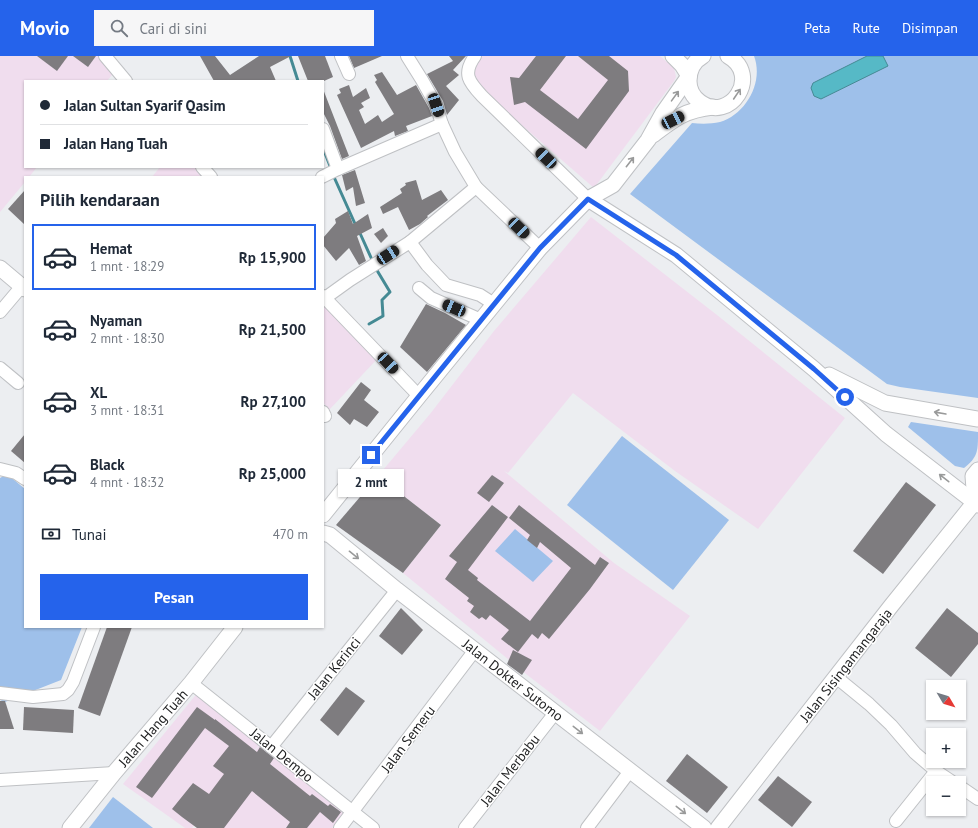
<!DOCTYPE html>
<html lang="id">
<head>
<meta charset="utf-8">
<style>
	body { margin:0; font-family:"PT Sans",sans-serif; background:#f6f6f7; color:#1f2937; height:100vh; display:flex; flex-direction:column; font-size:15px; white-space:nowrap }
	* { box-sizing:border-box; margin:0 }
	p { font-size:13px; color:#747a83 }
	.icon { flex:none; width:22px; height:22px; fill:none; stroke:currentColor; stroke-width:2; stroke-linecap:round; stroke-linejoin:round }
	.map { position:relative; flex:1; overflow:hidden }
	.panel { position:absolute; left:24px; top:120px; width:300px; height:452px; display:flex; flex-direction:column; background:#fff; border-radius:0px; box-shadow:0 1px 3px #0004 }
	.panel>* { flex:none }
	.hud { position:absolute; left:24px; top:24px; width:300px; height:88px; border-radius:0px; box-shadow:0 1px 3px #0004; display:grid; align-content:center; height:88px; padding:0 16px; background:#fff }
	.needle { width:26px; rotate:128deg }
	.fabs { position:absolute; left:926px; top:624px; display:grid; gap:8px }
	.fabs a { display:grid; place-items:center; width:40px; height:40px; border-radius:0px; background:#fff; box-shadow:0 1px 3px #0004; font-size:20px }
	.end { position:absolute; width:18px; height:18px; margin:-9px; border:5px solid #2563eb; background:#fff; box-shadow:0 0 0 2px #fff }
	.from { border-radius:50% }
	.bubble { position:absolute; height:28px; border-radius:0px; background:#fff; box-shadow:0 1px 3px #0004; font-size:13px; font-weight:700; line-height:28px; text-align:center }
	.car { position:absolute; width:12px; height:24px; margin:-12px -6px; border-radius:5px; box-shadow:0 0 3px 1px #0007; background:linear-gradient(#222 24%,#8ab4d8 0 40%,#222 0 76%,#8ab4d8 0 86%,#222 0) }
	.hud b { display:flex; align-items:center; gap:14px; height:38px; font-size:15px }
	.hud b+b { border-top:1px solid #e0e1e3 }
	.hud i { width:10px; height:10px; background:#1f2937 }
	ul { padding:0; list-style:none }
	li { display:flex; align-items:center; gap:12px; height:66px; margin:0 8px 6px; padding:0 8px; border:2px solid transparent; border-radius:0px }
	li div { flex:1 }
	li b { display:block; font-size:15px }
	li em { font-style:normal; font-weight:700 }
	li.active { border-color:#2563eb }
	li>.icon { width:36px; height:36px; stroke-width:1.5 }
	h2 { padding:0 16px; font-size:18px; line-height:48px }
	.pay { display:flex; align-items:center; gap:10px; height:44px; padding:0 16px; font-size:15px }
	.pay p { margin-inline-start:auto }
	.button { display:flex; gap:8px; margin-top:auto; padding:8px 16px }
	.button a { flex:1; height:46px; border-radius:0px; background:#2563eb; color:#fff; font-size:16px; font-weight:700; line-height:46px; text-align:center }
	header { display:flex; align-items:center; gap:24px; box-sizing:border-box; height:56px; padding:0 20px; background:#2563eb; color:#fff }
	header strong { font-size:19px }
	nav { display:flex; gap:22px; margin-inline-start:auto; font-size:14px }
	.search { width:280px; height:36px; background:#f6f6f7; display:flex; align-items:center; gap:10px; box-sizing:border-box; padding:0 14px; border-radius:0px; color:#747a83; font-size:15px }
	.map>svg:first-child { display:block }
	.education { fill:#f0ddee }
	.green { fill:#9ec0ea }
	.water { fill:#56b9c6; stroke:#458a94 }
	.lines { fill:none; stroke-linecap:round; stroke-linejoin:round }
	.stream { stroke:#458a94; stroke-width:3 }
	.building { fill:#7e7c7f }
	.minor-casing { stroke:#bfc1c4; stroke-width:14 }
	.major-casing { stroke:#bfc1c4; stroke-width:17 }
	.minor { stroke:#fff; stroke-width:12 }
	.major { stroke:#fff; stroke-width:15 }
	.oneway { stroke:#999a9a }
	.route { stroke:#2563eb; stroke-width:5 }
	.labels { text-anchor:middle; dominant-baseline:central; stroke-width:3; stroke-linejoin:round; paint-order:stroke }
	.street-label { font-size:14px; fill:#1d1e1f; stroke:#fff }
</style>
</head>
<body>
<header>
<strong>Movio</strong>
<div class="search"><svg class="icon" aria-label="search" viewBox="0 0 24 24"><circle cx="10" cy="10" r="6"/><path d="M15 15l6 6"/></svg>Cari di sini</div>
<nav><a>Peta</a><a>Rute</a><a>Disimpan</a></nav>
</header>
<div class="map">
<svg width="978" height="772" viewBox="0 0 978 772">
	<rect width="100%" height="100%" fill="#eceef1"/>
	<g class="education">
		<polygon points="0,0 103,0 116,14 107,25 25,25 25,111 37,111 29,121 25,121 25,126 0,156"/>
		<polygon points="481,0 660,0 674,12 676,21 674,25 594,132 487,39 475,23 475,9"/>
		<polygon points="160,111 201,111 210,121 152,121"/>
		<polygon points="591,161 717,259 845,362 758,473 675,415 573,337 508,417 504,415 614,507 690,560 600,675 526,618 403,517 441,469 378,420 430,358 494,275"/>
		<polygon points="323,243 380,300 329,354 323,346"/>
		<polygon points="199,635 262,685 192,772 185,772 123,728"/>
		<polygon points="261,687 345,755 332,772 198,772"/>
	</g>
	<g class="green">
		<path d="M 754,0 L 978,0 L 978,342 L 900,331 L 887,328 L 630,138 L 692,67 C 701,68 711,68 720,66 C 746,58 764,26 754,0 Z"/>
		<path d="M 911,366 L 978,376 C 978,395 978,401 964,412 L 955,410 L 908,371 Z"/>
		<polygon points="622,380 729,464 673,534 567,449"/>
		<polygon points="7,418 25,433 25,571 82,571 61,624 5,646 0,644 0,422"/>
		<polygon points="515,473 553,505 533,526 495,495"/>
		<polygon points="113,741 153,772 89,772"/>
	</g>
	<polygon class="water" points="867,0 883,0 888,10 821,43 814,40 811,32 813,27"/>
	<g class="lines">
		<g class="stream">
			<polyline points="290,0 298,25"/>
			<polyline points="323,92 330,110"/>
			<polyline points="334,121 356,170"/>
			<polyline points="359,175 373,206"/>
			<polyline points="369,268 383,260 382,244 390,236 375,211"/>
		</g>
	</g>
	<g class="building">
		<polygon points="37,0 68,0 57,15"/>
		<polygon points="73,0 96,0 88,11"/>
		<polygon points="200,0 215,0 230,19 259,0 291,0 270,11 276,25 214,25"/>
		<polygon points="298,0 325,0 333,21 324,25 308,25"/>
		<polygon points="349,0 382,0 354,12"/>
		<polygon points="449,0 466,0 453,14 459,19 446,30 459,44 447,59 443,45 427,18 453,5"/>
		<polygon points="536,0 566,0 540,34 578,63 608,24 578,0 609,0 628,15 629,35 586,93 525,46 514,49 510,21 519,22"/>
		<polygon points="382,16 397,39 416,29 429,52 432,60 406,70 408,75 395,80 394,75 361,92 337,39 341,37 339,33 349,29 353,41 366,32 370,42 361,47 364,51 359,54 365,68 378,59 382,66 394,58 375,26 377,24 374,19"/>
		<polygon points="323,33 349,100 342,103 330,70 323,56"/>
		<polygon points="355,114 365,147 356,150 353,131 346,135 342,119"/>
		<polygon points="416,124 422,144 441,134 448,144 427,160 428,161 420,168 409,174 398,151 383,158 380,151 402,137 400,133 406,129 405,127"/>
		<polygon points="25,134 25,169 8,153"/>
		<polygon points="348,155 353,168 368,158 372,172 357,180 366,205 359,209 349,192 336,205 323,189 323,182 336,167 335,163"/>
		<polygon points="383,172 388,180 381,187 374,178"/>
		<polygon points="426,248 445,257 466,269 427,316 400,291"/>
		<polygon points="361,326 371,334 364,344 379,356 367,371 354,363 350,369 337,357"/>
		<polygon points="25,378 25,407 11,395"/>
		<polygon points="492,419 504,427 489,446 477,437"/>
		<polygon points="378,420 441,469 403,517 336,469"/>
		<polygon points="906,426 936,449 883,518 853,495"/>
		<polygon points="492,449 508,461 468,514 478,522 477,524 530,565 571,512 540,486 537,492 527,484 530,479 509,462 519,449 595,509 600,501 609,507 590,533 549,583 542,577 538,583 532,578 518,596 501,583 509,574 490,559 486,564 482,561 479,563 470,556 474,550 467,545 469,542 445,523 457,506 449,500"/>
		<polygon points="401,552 423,574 402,599 379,580"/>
		<polygon points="947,552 978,577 978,588 951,621 915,592"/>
		<polygon points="107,571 132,571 100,660 78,652"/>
		<polygon points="513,594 532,604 522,619 507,608"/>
		<polygon points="346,631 365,645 338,680 320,664"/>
		<polygon points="0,645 5,645 14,673 0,673"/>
		<polygon points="24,651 74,654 73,677 23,674"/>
		<polygon points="197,651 215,664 215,663 257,696 260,691 274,702 270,708 310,740 312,738 328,750 330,748 341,756 333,767 320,756 307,772 286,772 290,766 252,735 224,772 197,772 182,761 172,753 193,727 209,738 224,718 213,710 229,690 205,672 152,742 136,731"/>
		<polygon points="687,698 728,731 707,757 666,725"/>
		<polygon points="778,720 812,746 792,771 758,744"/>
	</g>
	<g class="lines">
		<g class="minor-casing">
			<g id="minor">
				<polyline points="105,0 126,25"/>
				<polyline points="341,0 349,18"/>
				<polyline points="407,0 422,24 436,49 442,68 455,96 476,131 540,192"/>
				<path d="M 475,0 C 462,18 469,26 482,40 L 588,143"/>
				<polyline points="323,73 338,113"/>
				<polyline points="202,111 211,121"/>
				<polyline points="322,121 338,113 442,68"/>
				<polyline points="410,186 427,209 446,229 480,239 494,248"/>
				<polyline points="419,232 431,242 481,264"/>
				<polyline points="323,240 419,340"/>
				<polyline points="325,242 350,224 410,186 476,131"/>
				<polyline points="0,256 22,230"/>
				<polyline points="0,312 18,327"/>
				<polyline points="323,356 325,360"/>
				<polyline points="0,413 16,417 25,423"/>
				<polyline points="836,621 869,648 891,669 915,697 936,715 954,727"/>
				<polyline points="191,627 373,772"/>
				<polyline points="0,637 33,641 63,638 68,634 73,626 94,571"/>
				<polyline points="271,691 397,534"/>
				<polyline points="0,724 114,717"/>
				<polyline points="959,730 978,743"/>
				<polyline points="896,765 936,715"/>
				<polyline points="340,772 475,594"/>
				<polyline points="465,772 555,657"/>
				<polyline points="587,772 630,715"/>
			</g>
		</g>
		<g class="major-casing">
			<g id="major">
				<polyline points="673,0 682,9 689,20"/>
				<path d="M 703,0 C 694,5 689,14 689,25 C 689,34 693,41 700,46 C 730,68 762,19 728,0"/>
				<path d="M 653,79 C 674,63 685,54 713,51"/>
				<polyline points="588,143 676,199 814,313 886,378 978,449"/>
				<polyline points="0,212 25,233"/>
				<polyline points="829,319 885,347 978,363"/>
				<polyline points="975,446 973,420 978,414"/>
				<polyline points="323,459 419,340 540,192 588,143 613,129 648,84 663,57 689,20"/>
				<polyline points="323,477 330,479 397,534 704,772"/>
				<polyline points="70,772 114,717 191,627 235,571"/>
				<polyline points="718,772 891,550 978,442"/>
			</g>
		</g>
		<use href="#minor" class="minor"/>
		<use href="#major" class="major"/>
	</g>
	<defs><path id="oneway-shaft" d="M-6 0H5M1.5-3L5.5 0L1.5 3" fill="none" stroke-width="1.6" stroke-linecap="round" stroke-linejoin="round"/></defs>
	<g class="oneway">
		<use href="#oneway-shaft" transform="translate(737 38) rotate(-56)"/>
		<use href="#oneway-shaft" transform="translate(675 40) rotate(-54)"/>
		<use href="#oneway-shaft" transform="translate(630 106) rotate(-52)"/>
		<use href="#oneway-shaft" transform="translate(940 357) rotate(-170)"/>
		<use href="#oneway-shaft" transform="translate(944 422) rotate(-142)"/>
		<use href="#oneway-shaft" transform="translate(354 499) rotate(39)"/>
		<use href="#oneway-shaft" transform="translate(578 674) rotate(38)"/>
		<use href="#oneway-shaft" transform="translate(681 754) rotate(38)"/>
	</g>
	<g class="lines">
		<polyline class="route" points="371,399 540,192 588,143 676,199 814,313 845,341"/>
	</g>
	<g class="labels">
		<g class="street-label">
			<text transform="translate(846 609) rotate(-52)">Jalan Sisingamangaraja</text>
			<text transform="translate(334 612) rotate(-51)">Jalan Kerinci</text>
			<text transform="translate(513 624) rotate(38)">Jalan Dokter Sutomo</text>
			<text transform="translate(153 672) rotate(-49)">Jalan Hang Tuah</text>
			<text transform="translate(408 683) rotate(-53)">Jalan Semeru</text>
			<text transform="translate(282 699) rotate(39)">Jalan Dempo</text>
			<text transform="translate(510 714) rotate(-52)">Jalan Merbabu</text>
		</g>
	</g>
</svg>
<div class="fabs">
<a><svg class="needle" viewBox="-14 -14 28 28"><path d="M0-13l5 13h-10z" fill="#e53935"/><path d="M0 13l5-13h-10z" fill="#747a83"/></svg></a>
<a>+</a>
<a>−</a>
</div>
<i class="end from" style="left:845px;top:341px"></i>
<i class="end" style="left:371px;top:399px"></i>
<div class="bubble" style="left:338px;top:413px;width:66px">2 mnt</div>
<i class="car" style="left:436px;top:49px;rotate:161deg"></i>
<i class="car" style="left:673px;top:64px;rotate:63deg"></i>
<i class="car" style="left:546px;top:102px;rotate:314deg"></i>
<i class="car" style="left:519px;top:172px;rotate:134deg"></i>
<i class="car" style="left:388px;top:199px;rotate:57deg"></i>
<i class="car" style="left:454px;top:252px;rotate:293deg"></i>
<i class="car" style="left:388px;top:307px;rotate:137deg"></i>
<div class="hud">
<b><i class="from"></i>Jalan Sultan Syarif Qasim</b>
<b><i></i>Jalan Hang Tuah</b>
</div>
<section class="panel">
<h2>Pilih kendaraan</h2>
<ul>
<li class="active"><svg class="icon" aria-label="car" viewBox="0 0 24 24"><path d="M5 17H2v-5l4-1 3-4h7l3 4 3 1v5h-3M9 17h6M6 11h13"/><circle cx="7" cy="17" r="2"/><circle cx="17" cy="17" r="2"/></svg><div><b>Hemat</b><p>1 mnt · 18:29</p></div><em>Rp 15,900</em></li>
<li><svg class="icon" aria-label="car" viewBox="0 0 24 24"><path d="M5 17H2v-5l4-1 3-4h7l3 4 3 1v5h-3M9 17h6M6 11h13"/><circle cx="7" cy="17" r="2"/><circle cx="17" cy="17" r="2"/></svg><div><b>Nyaman</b><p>2 mnt · 18:30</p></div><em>Rp 21,500</em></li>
<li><svg class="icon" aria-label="car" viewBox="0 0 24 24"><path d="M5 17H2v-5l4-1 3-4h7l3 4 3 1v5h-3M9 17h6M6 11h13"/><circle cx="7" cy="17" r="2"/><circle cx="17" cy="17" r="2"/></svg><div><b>XL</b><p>3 mnt · 18:31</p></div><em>Rp 27,100</em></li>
<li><svg class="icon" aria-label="car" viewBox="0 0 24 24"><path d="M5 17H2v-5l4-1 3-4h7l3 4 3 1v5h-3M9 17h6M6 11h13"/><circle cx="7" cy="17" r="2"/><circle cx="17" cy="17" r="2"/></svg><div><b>Black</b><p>4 mnt · 18:32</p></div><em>Rp 25,000</em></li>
</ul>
<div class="pay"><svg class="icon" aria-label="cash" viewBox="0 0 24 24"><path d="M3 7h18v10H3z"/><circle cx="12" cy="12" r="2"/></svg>Tunai<p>470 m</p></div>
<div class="button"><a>Pesan</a></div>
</section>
</div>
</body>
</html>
